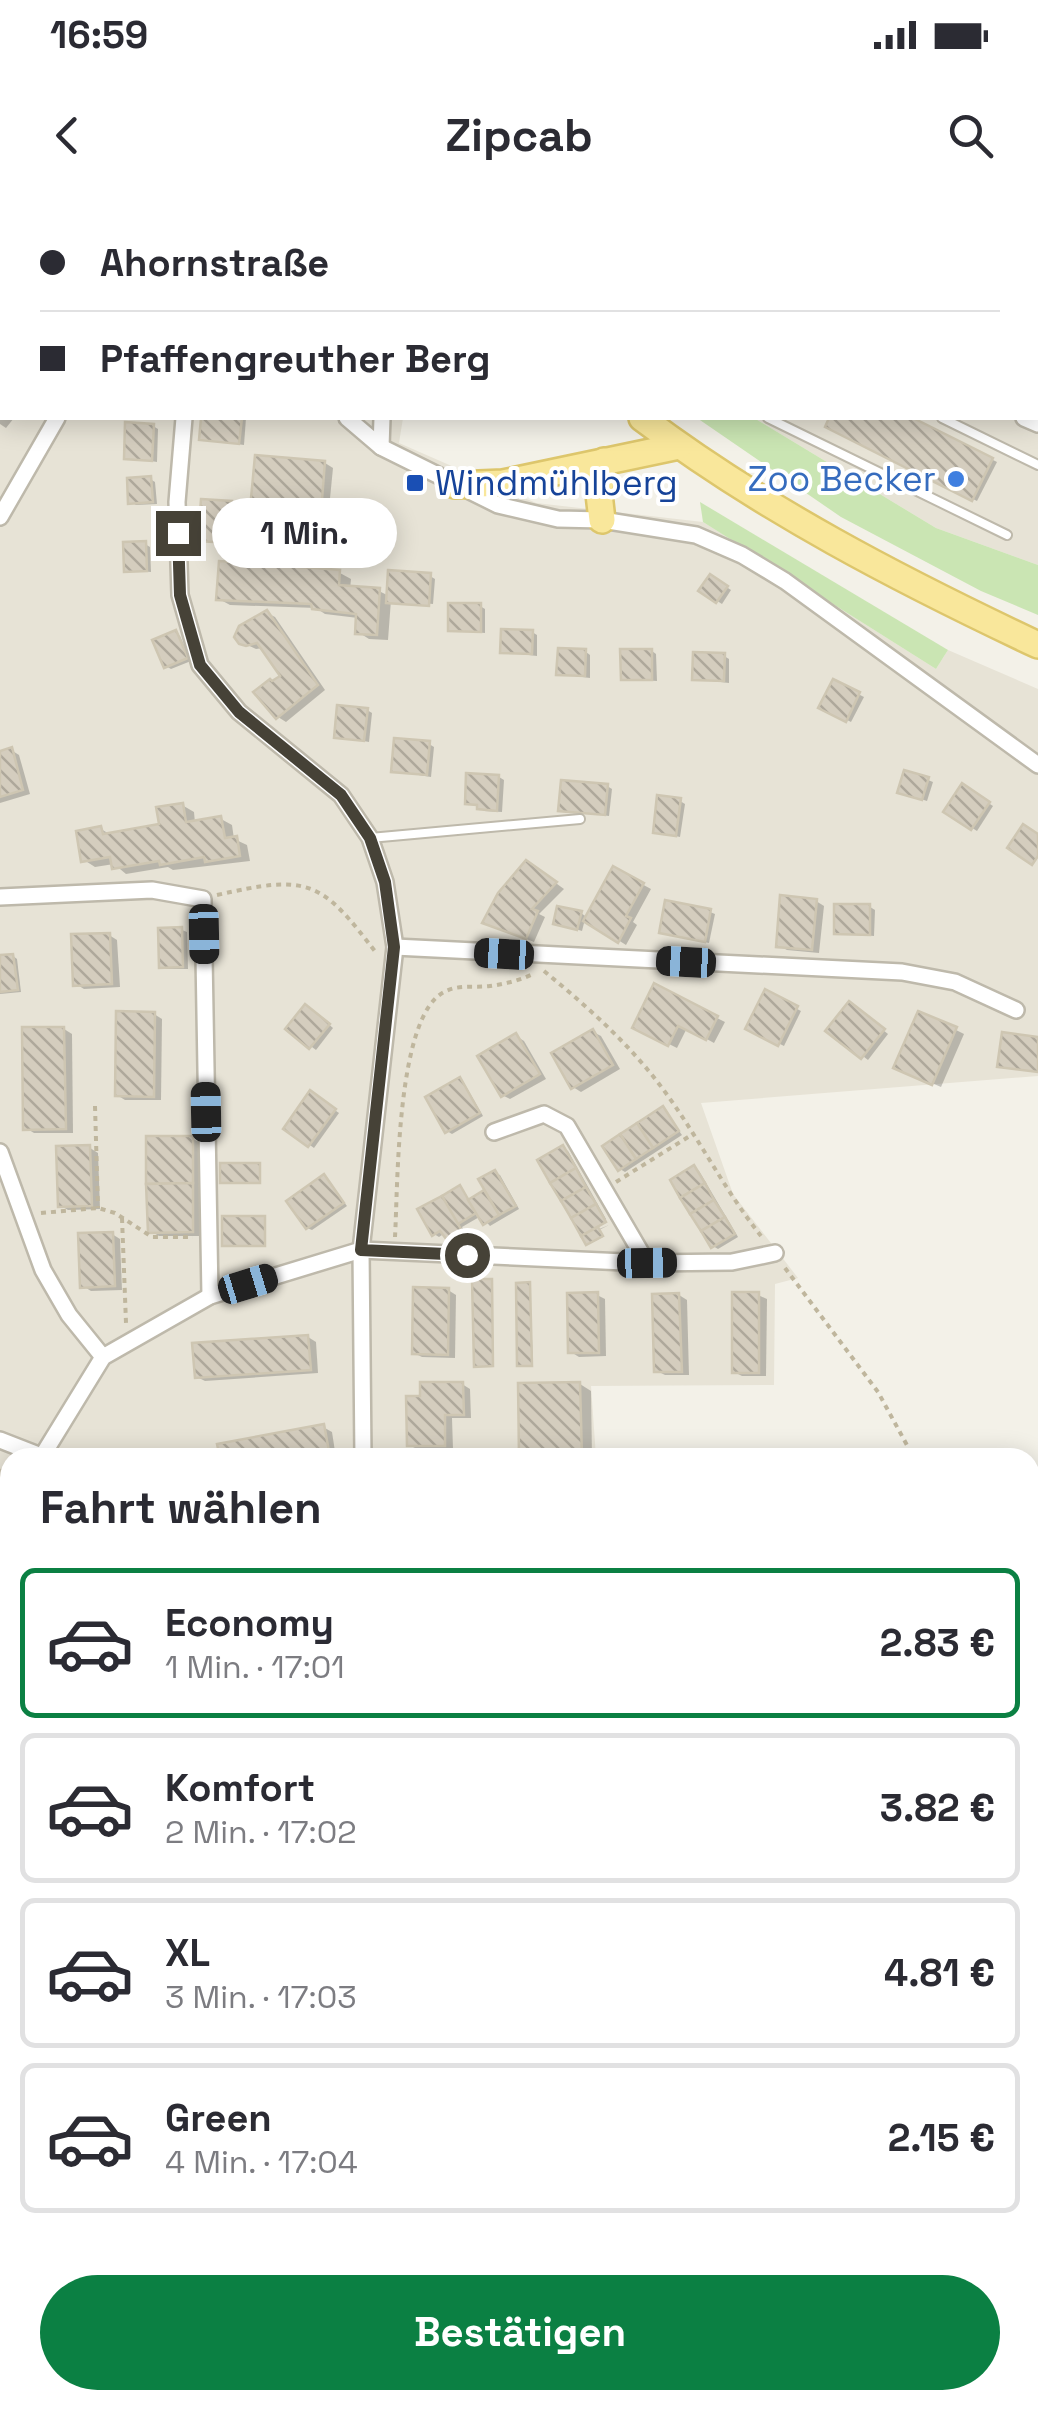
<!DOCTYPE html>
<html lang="de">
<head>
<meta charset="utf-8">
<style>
	body { margin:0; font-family:"Space Grotesk",sans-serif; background:#f7f7f7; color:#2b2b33; height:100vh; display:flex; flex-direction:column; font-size:38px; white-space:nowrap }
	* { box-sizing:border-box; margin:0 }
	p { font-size:32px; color:#7c7c81 }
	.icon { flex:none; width:55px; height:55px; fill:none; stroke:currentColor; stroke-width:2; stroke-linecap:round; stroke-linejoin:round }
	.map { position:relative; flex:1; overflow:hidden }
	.panel { position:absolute; left:0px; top:1248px; width:1040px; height:962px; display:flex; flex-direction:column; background:#fff; border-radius:30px 30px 0 0; box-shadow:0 5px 25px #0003 }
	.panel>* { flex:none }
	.guide { position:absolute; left:0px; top:0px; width:1040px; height:220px; box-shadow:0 5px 25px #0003; display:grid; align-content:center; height:220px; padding:0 40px; background:#fff }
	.end { position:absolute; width:45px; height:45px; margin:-22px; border:12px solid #464237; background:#fff; box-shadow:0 0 0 5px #fff }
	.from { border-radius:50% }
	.bubble { position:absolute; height:70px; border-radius:35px; background:#fff; box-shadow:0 5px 25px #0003; font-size:32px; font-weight:700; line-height:70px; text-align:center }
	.car { position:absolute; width:30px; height:60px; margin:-30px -15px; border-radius:12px; box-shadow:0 0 8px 2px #0007; background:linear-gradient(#222 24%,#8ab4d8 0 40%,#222 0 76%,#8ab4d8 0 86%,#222 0) }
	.guide b { display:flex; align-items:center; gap:35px; height:95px; font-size:38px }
	.guide b+b { border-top:2px solid #e1e1e2 }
	.guide i { width:25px; height:25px; background:#2b2b33 }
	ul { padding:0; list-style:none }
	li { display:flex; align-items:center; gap:30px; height:150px; margin:0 20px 15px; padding:0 20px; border:5px solid #e1e1e2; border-radius:15px }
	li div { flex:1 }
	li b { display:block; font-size:38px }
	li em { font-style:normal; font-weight:700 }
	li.on { border-color:#0b8043 }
	li>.icon { width:90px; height:90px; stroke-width:1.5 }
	h2 { padding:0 40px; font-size:45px; line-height:120px }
	.action { display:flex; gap:20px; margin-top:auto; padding:20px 40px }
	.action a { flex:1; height:115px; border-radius:60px; background:#0b8043; color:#fff; font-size:40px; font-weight:700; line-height:115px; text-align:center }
	.status { display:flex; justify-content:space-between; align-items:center; height:70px; padding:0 50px; background:#fff; direction:ltr }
	.status svg { height:28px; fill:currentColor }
	header { display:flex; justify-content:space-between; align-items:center; height:130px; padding:0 40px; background:#fff; font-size:45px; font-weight:700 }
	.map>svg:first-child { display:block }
	.residential { fill:#e7e3d6 }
	.grass { fill:#cae5b3 }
	.shadow { fill:#0003 }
	.building { fill:url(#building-back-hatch); stroke:#cec6b2; stroke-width:2.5 }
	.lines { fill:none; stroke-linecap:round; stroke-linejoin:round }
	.service-casing { stroke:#beb9ab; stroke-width:12 }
	.minor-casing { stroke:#beb9ab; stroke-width:20 }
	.primary-casing { stroke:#ddc66c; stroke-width:30 }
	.path { stroke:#bfb69d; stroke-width:4; stroke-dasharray:5 5; stroke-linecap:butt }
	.service { stroke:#fff; stroke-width:8 }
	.minor { stroke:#fff; stroke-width:15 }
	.primary { stroke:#f9e79b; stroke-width:25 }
	.route { stroke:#464237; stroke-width:12 }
	.shop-dot { fill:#3f7fe0; stroke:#fff; stroke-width:4 }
	.transit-dot { fill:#1a4fb4; stroke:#fff; stroke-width:4 }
	.labels { text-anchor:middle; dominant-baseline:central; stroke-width:8; stroke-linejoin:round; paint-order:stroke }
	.shop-label { font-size:35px; fill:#366cbe; stroke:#fff; text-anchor:end }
	.transit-label { font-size:35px; fill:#164399; stroke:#fff; text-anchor:start }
</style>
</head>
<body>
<div class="status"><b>16:59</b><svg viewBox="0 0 49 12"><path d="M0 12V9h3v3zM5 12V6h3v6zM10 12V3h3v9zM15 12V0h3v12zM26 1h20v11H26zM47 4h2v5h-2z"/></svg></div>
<header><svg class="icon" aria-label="back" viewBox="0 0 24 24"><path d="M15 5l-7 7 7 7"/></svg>Zipcab<svg class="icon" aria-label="search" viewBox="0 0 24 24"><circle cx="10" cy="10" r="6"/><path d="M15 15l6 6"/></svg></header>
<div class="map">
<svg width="1038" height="2209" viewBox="0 0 1038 2209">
	<defs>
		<pattern id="building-back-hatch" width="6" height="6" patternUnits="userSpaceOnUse" patternTransform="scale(2.5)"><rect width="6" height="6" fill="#d4cdbe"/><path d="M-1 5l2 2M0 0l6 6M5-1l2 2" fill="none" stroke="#aea89b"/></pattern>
	</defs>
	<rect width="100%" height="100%" fill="#f3f1e8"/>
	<g class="residential">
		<polygon points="0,0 222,0 2,2 2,218 403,218 399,243 536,303 703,322 936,469 948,450 1038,489 1038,876 701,903 733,994 798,1078 775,1084 774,1185 591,1186 596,1257 10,1258 10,2200 332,2200 333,2209 0,2209"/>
		<polygon points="715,0 1038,0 1038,365 936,328 754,218 1038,218 1038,2 714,2"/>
	</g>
	<g class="grass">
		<polygon points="697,218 754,218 936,328 1038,365 1038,415 981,391 841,317"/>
		<polygon points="700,302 948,450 936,469 703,322"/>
	</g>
	<g class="shadow">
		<polygon points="790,0 826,0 830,2 788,2"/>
		<polygon points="0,179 2,218 14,218 6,228 0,224"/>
		<polygon points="203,218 246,218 244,245 201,239"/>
		<polygon points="832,218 908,218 997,262 977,301 828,226"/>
		<polygon points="153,226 158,229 157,262 126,257"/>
		<polygon points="325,263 333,268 327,329 260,323 252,318"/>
		<polygon points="150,279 155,282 157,304 136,305 131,302"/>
		<polygon points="231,304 236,306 234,344 200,339"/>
		<polygon points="145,344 150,347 151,372 126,370"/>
		<polygon points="340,373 351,379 350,389 379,391 389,396 430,376 435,379 433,404 391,400 388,440 369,439 358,432 358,418 325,414 316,408 230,405 219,399"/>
		<polygon points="711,377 731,390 722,404 702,391"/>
		<polygon points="480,406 485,409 485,433 450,430"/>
		<polygon points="267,413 275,417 325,490 286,522 278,517 284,477 263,448 256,449 241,442"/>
		<polygon points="532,432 537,435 537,456 503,452"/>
		<polygon points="176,433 180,436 191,461 171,469 166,466"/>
		<polygon points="652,451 656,454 657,481 623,479"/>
		<polygon points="586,452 590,455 590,478 559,474"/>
		<polygon points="724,456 729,459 729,483 695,479"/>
		<polygon points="834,482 864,497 851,522 822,507"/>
		<polygon points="367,510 372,513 369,542 337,536"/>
		<polygon points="429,544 434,547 431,577 393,571"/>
		<polygon points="11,550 19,555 30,594 0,603 0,553"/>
		<polygon points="499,577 504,580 502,612 484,611 480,606 467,602"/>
		<polygon points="928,580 933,582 927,601 905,594"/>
		<polygon points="607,586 612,589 609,616 560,609"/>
		<polygon points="962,586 993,606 977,631 946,611"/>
		<polygon points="680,601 685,604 680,637 655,631"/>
		<polygon points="182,605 194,612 195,623 221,619 232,625 234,639 247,645 250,661 173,670 168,667 126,674 114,664 95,667 84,660 101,629 111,635 162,626"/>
		<polygon points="535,668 564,689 539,714 545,717 534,742 493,726"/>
		<polygon points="614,669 651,689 633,722 637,725 626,745 585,719 582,731 556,723 581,713 588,718"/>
		<polygon points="816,701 824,706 819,753 787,750 778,745"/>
		<polygon points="870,707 875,710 874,736 837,733"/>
		<polygon points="710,712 715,714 709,743 667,734"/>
		<polygon points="182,730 187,732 188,769 166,769 162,766"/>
		<polygon points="109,735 117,740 120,787 84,789 76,784"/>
		<polygon points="13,756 17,759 21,792 0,794 0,758"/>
		<polygon points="655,787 725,822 714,843 687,828 677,848 635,827"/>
		<polygon points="766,793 801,811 784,846 748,828"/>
		<polygon points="854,807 888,834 868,860 829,830"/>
		<polygon points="311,809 333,828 316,850 288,829"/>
		<polygon points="154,814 162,819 161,900 125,900 117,895"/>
		<polygon points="64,829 72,834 73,933 34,933 26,928"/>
		<polygon points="956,830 964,834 941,887 904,871"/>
		<polygon points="593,832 601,836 620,869 581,892 573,887"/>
		<polygon points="516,836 524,841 546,879 510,899 502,895"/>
		<polygon points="460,880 464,883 483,916 452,934 447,931"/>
		<polygon points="311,894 339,913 314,948 286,928"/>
		<polygon points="663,909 682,935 625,972 620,969"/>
		<polygon points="192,938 200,943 201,1036 159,1036 150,1031"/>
		<polygon points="90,948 98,953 100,1009 68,1010 60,1005"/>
		<polygon points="563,948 568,951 606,1019 594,1026 597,1030 609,1025 599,1030 603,1037 589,1044 583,1034"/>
		<polygon points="694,968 699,971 738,1037 718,1049 713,1046"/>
		<polygon points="495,973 500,975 519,1009 490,1026 481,1016 462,1027 466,1034 453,1041 445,1033 439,1037 434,1034 460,988 470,1001 488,991"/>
		<polygon points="324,977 347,1006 312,1030 307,1028"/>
		<polygon points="112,1034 120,1039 122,1090 91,1091 83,1086"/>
		<polygon points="491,1081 494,1166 478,1166"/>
		<polygon points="530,1085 533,1165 521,1165"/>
		<polygon points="448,1090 456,1095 455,1158 422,1157 414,1153"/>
		<polygon points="597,1095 605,1099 606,1156 579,1157 571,1152"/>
		<polygon points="679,1095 687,1100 689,1175 665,1175 657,1171"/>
		<polygon points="758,1095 767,1099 766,1176 742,1176 734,1172"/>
		<polygon points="308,1137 316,1142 318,1173 205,1181 197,1177"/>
		<polygon points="462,1184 470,1189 471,1218 452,1218 453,1249 417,1249 409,1245 423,1199"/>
		<polygon points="580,1184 591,1191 592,1258 522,1258"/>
		<polygon points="323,1227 332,1232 336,1258 222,1258"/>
		<polygon points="0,1415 4,1418 3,1453 0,1453"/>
		<polygon points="0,1892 6,1895 10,1922 10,1933 0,1934"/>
		<polygon points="6,1971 10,1974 10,2006 0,2009 0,1972"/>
	</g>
	<g class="building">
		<polygon points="201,218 242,218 239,244 199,240"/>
		<polygon points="829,218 913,218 993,258 972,301 825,227"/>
		<polygon points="125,222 154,224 152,261 124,259"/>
		<polygon points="255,255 325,261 320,326 249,320"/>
		<polygon points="151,276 153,302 128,304 127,278"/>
		<polygon points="201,299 232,301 229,343 198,341"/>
		<polygon points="146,341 147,371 124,372 123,342"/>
		<polygon points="219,361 340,370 339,385 380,388 377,435 355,434 356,414 312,409 311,404 216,400"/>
		<polygon points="388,370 431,373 429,406 386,403"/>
		<polygon points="710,374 728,386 716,403 698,391"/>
		<polygon points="448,403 481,403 481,432 448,431"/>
		<polygon points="267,410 318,485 276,519 253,492 270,479 272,481 280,476 257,443 246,446 239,444 234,437 239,426"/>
		<polygon points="501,429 533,430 532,454 500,453"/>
		<polygon points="176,430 188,458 164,468 152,440"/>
		<polygon points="558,448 586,449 585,476 556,475"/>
		<polygon points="620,449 652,449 652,480 621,480"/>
		<polygon points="693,452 725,453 724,481 692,480"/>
		<polygon points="833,479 860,492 846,522 818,508"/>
		<polygon points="337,505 368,508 364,541 334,538"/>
		<polygon points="394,538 430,541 427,575 391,572"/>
		<polygon points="12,547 23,590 0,597 0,551"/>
		<polygon points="904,570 929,577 922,600 897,593"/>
		<polygon points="466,573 499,575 497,611 477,609 477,605 465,604"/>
		<polygon points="561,580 608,584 605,615 558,611"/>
		<polygon points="962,583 990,602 971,630 943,612"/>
		<polygon points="657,595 681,598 676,636 653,633"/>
		<polygon points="183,603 186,622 221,616 225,638 237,636 240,656 205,662 204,657 160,665 159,661 112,669 110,657 81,662 76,631 101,626 103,634 159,624 156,607"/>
		<polygon points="1023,624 1038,634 1038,656 1032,665 1007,648"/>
		<polygon points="526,660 557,682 532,709 538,711 526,739 482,723 498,693"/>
		<polygon points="613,666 644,683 626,716 631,718 618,743 583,721"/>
		<polygon points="780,695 817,699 812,750 776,747"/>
		<polygon points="665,700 711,709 705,742 659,733"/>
		<polygon points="834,704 870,704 870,735 834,734"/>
		<polygon points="557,706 582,711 577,730 553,724"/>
		<polygon points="182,727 183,767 159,768 158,728"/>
		<polygon points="110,733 112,784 73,786 71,734"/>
		<polygon points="13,754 18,790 0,792 0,755"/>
		<polygon points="654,783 718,816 706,840 678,826 668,846 632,828"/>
		<polygon points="765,789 798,806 778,846 745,829"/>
		<polygon points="849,801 885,829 861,859 825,831"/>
		<polygon points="305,804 330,824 309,849 285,829"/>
		<polygon points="116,811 155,812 154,897 115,896"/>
		<polygon points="918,811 957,827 932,885 893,868"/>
		<polygon points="22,827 64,827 66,929 23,930"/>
		<polygon points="593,829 613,865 571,889 551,853"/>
		<polygon points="1002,832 1038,837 1038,872 997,867"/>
		<polygon points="516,833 540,874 501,897 477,856"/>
		<polygon points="460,877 480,913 445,933 425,897"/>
		<polygon points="310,890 336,909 308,947 283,929"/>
		<polygon points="663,906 679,931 653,948 637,923"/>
		<polygon points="637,923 653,948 636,959 620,934"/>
		<polygon points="620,934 636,959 618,971 602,946"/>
		<polygon points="146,936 193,936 193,983 146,984"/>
		<polygon points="90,945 92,1006 58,1007 56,946"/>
		<polygon points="563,945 576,968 550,983 537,960"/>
		<rect x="220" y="963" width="40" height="20"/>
		<polygon points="694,965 705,983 680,998 670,980"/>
		<polygon points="576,968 586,987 561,1001 550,983"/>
		<polygon points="495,970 516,1006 499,1015 478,979"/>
		<polygon points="324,974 344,1003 306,1029 286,1001"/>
		<polygon points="193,983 193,1032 148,1033 146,984"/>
		<polygon points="705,983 714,1000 690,1014 680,998"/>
		<polygon points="460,985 476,1013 458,1024 442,996"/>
		<polygon points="586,987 596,1004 571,1018 561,1001"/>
		<polygon points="484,990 499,1015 483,1025 468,1000"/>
		<polygon points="442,996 462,1031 447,1040 440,1031 432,1036 417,1009"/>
		<polygon points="714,1000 725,1017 701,1031 690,1014"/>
		<polygon points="596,1004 606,1022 581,1036 571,1018"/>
		<rect x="222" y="1016" width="43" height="30"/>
		<polygon points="725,1017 735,1034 711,1048 701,1031"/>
		<polygon points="598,1027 603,1036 586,1045 581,1036"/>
		<polygon points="113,1032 115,1086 80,1088 78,1033"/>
		<polygon points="472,1079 492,1079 493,1166 474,1167"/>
		<polygon points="530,1082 532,1166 517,1166 516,1083"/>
		<polygon points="413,1087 449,1088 448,1155 412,1154"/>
		<polygon points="598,1092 599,1153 568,1153 567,1093"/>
		<rect x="732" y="1092" width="27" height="81"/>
		<polygon points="679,1093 682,1172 654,1172 652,1094"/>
		<polygon points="308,1135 311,1170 195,1178 192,1143"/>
		<polygon points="420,1182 463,1182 464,1215 445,1215 445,1246 407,1246 406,1196 420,1196"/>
		<polygon points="580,1182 582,1258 519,1258 518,1183"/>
		<polygon points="324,1224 330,1257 220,1258 217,1244"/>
		<rect x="0" y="1270" width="10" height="39"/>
		<polygon points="0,1347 10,1347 9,1388 0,1387"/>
		<polygon points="1030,1692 1038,1692 1038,1734 1030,1733"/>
		<polygon points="6,1969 10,2004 0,2006 0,1970"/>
		<polygon points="10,2031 10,2063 0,2066 0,2034"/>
		<polygon points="10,2081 10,2131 5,2132 0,2113 0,2103 5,2101 0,2084"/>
		<polygon points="206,2200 226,2200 231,2209 201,2209 201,2204"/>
		<polygon points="297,2200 327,2200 328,2209 299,2209"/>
	</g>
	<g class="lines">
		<g class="service-casing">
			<g id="service">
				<polyline points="238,2 238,0"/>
				<polyline points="290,2 291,0"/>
				<polyline points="600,2 602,0"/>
				<polyline points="768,218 1007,335"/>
				<polyline points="942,218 1038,265"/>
				<polyline points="370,638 580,619"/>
			</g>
		</g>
		<g class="minor-casing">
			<g id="minor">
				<polyline points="579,0 584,2"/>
				<polyline points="210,2 210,0"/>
				<polyline points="737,2 738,0"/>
				<polyline points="0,56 2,58"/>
				<polyline points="184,218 177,302 180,395 200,465 239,512 341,595 370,638 385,682 395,747 361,1050 363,1258"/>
				<polyline points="347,218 381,247 498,305 558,319 602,320 696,335 742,355 785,381 1038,565"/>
				<polyline points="1024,218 1038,224"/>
				<polyline points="381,247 382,218"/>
				<polyline points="0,317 57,218"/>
				<polyline points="0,697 152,690 203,699 210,1096"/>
				<polyline points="395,747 902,772 955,782 1016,810"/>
				<polyline points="494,932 544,914 567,926 647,1063"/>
				<polyline points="0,952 43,1070 69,1115 103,1157"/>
				<polyline points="0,1240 41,1256"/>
				<polyline points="41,1258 103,1157 210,1096 361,1050 647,1063 732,1062 775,1053"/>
				<path d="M 10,1533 C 4,1603 4,1672 10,1742"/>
				<polyline points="1030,1637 1038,1639"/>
				<polyline points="101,2200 106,2209"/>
				<polyline points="256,2200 257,2209"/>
			</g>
		</g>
		<g class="primary-casing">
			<g id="primary">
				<polyline points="379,0 382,2"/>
				<polyline points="534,2 535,0"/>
				<path d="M 642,218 C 763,309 900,380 1038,445"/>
				<polyline points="455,285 503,283 679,246"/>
				<polyline points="602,320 599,294 604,261"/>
			</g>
		</g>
		<g class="path">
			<path d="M 217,695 C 309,674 321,680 377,754"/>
			<path d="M 544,771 C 590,809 633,847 668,896 C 701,942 726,992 761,1036"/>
			<polyline points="95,906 98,1008"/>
			<polyline points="616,982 693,934"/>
			<polyline points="41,1013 98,1008 115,1013 152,1037 193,1037"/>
			<polyline points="122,1018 126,1123"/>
			<path d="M 395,1037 C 398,985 396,817 444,792 C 459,784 474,788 490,786 C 505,784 521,780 535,773"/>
			<polyline points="785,1068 878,1192 914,1258"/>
			<polyline points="1030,2033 1038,2049"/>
		</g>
		<use href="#service" class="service"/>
		<use href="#minor" class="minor"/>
		<use href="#primary" class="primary"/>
	</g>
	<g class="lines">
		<polyline class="route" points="178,333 180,395 200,465 239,512 341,595 370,638 385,682 394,747 361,1050 467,1055"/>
	</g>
	<circle class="shop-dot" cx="956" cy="279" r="10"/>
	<rect class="transit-dot" x="405" y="273" width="20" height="20" rx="5"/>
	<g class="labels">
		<g class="shop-label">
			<text x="936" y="279">Zoo Becker</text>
		</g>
		<g class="transit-label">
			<text x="435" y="283">Windmühlberg</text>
		</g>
	</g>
</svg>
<i class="end from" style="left:467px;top:1055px"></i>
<i class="end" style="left:178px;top:333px"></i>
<div class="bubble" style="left:212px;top:298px;width:185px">1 Min.</div>
<i class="car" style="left:204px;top:734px;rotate:179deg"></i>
<i class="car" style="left:504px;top:754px;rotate:273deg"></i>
<i class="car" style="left:686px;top:762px;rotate:273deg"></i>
<i class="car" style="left:206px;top:912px;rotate:359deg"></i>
<i class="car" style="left:647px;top:1063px;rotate:89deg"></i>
<i class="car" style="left:248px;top:1084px;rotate:73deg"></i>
<div class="guide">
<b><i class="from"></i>Ahornstraße</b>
<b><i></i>Pfaffengreuther Berg</b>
</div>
<section class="panel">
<h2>Fahrt wählen</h2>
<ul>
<li class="on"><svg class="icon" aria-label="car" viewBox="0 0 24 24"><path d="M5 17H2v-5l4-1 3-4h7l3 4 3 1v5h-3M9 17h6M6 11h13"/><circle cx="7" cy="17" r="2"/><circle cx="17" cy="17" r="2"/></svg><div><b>Economy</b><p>1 Min. · 17:01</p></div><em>2.83 €</em></li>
<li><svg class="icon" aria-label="car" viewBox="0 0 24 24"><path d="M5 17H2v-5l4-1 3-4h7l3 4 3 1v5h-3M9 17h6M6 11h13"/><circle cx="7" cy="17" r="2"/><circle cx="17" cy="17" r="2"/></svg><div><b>Komfort</b><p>2 Min. · 17:02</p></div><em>3.82 €</em></li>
<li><svg class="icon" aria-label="car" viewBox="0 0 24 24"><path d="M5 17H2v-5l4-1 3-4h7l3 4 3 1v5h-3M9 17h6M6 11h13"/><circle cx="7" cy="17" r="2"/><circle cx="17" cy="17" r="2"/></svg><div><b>XL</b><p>3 Min. · 17:03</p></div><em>4.81 €</em></li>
<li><svg class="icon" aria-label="car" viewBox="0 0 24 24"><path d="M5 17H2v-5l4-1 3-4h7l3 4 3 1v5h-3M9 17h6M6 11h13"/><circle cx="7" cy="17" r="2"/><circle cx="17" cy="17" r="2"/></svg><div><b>Green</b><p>4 Min. · 17:04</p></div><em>2.15 €</em></li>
</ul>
<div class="action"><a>Bestätigen</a></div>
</section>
</div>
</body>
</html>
